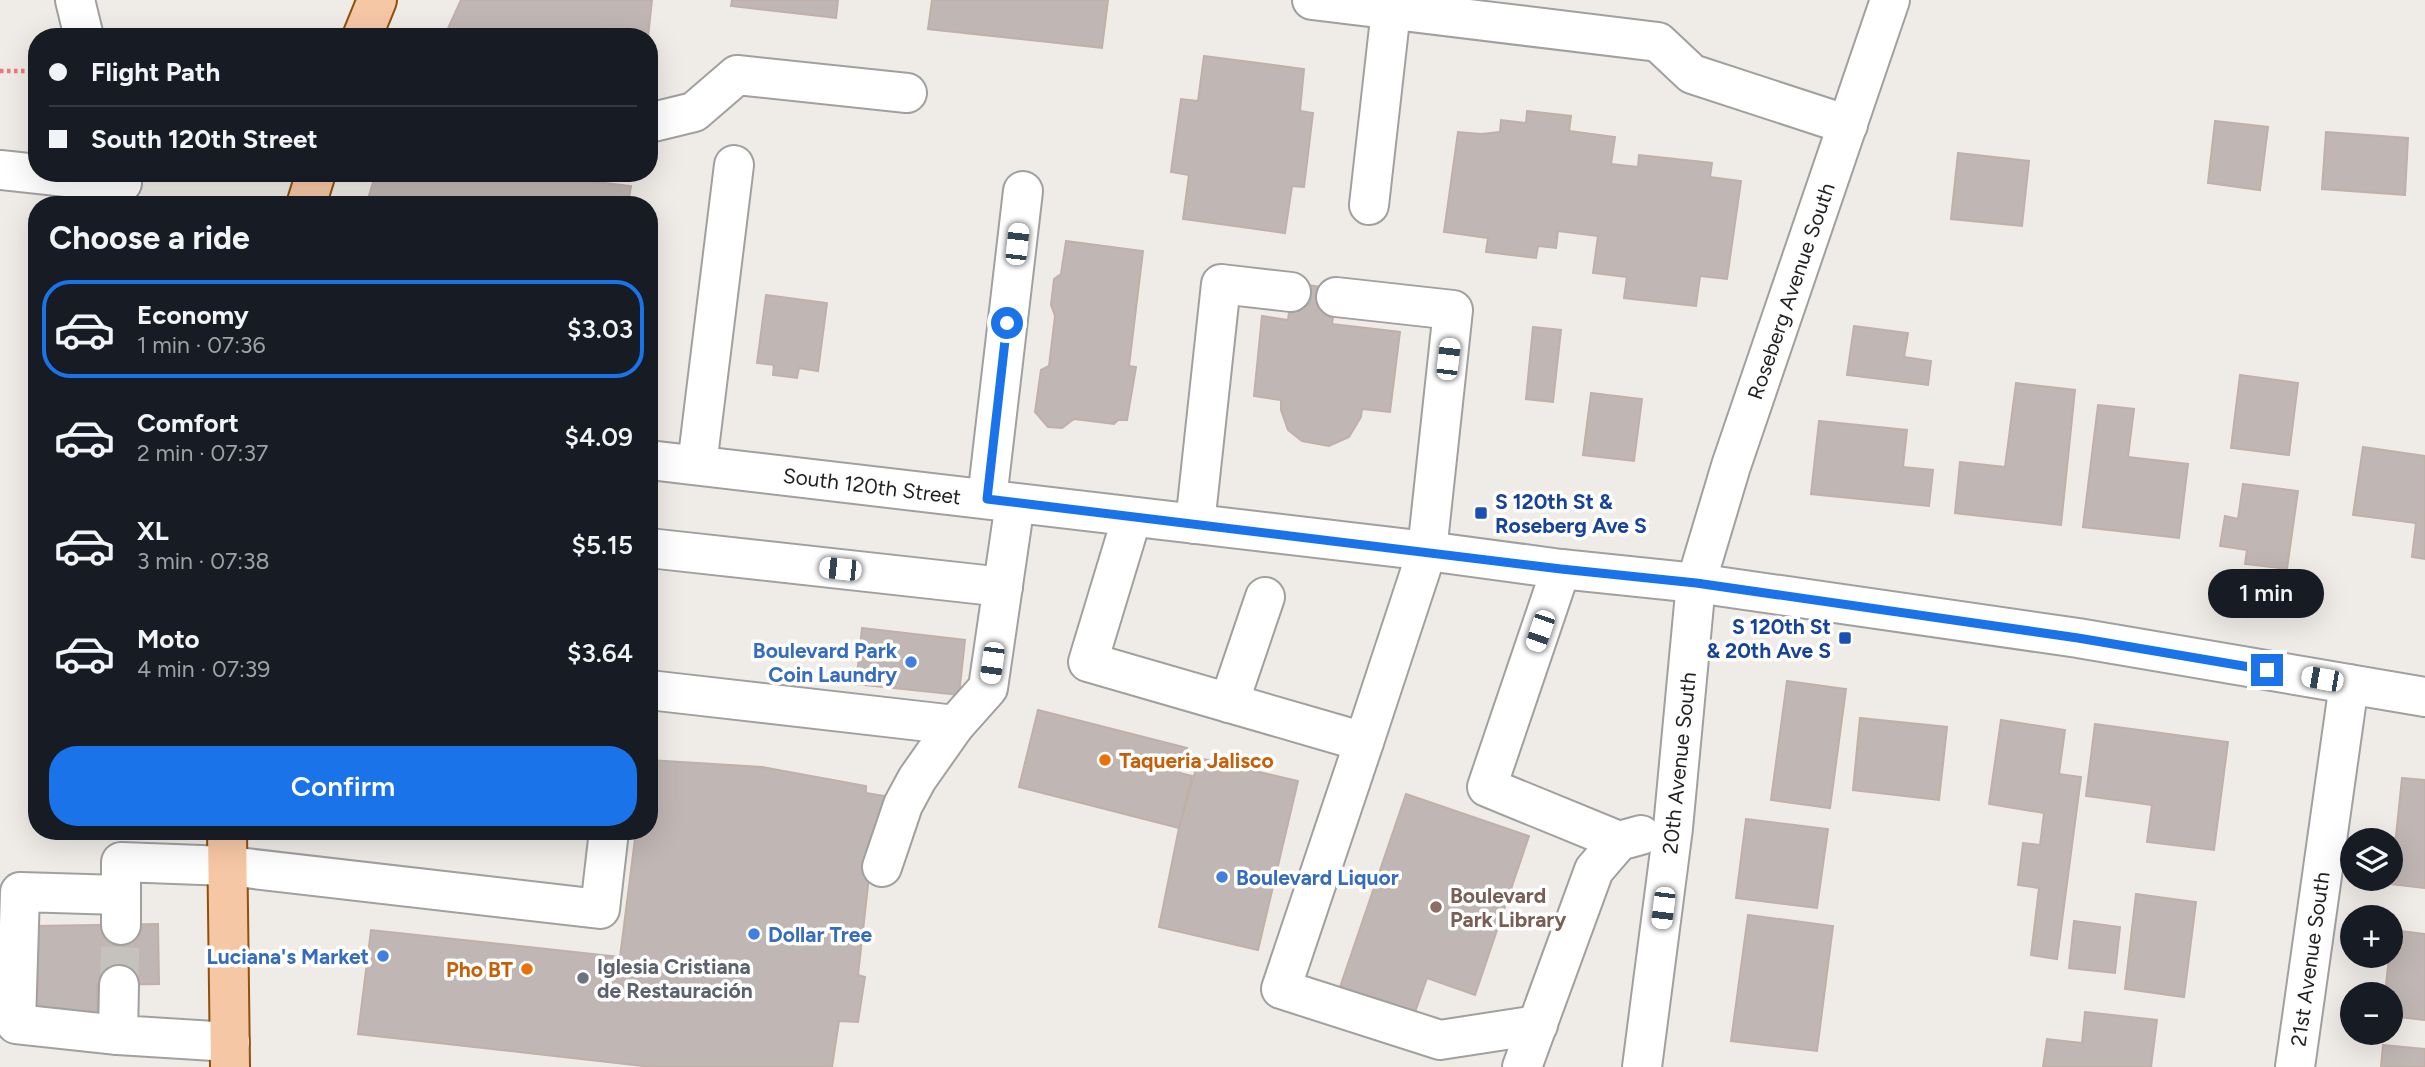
<!DOCTYPE html>
<html lang="en">
<head>
<meta charset="utf-8">
<style>
	body { margin:0; font-family:Figtree,sans-serif; background:#20242c; color:#f1f3f6; height:100vh; display:flex; flex-direction:column; font-size:26px; white-space:nowrap }
	* { box-sizing:border-box; margin:0 }
	p { font-size:23px; color:#9ea1a6 }
	.icon { flex:none; width:38px; height:38px; fill:none; stroke:currentColor; stroke-width:2; stroke-linecap:round; stroke-linejoin:round }
	.map { position:relative; flex:1; overflow:hidden }
	.drawer { position:absolute; left:28px; top:196px; width:630px; height:644px; display:flex; flex-direction:column; background:#171b24; border-radius:28px; box-shadow:0 7px 28px #0002 }
	.drawer>* { flex:none }
	.banner { position:absolute; left:28px; top:28px; width:630px; height:154px; border-radius:28px; box-shadow:0 7px 28px #0002; display:grid; align-content:center; height:154px; padding:0 21px; background:#171b24 }
	.controls { position:absolute; left:2340px; top:828px; display:grid; gap:14px }
	.controls a { display:grid; place-items:center; width:63px; height:63px; border-radius:50%; background:#171b24; box-shadow:0 7px 28px #0002; font-size:35px }
	.end { position:absolute; width:32px; height:32px; margin:-16px; border:9px solid #1a73e8; background:#fff; box-shadow:0 0 0 4px #fff }
	.from { border-radius:50% }
	.bubble { position:absolute; height:49px; border-radius:24px; background:#171b24; box-shadow:0 7px 28px #0002; font-size:23px; font-weight:600; line-height:49px; text-align:center }
	.car { position:absolute; width:21px; height:42px; margin:-21px -10px; border-radius:9px; box-shadow:0 0 5px 2px #0007; background:linear-gradient(#fff 24%,#345 0 40%,#fff 0 76%,#345 0 86%,#fff 0) }
	.banner b { display:flex; align-items:center; gap:24px; height:66px; font-size:26px }
	.banner b+b { border-top:2px solid #363941 }
	.banner i { width:18px; height:18px; background:#f1f3f6 }
	ul { padding:0; list-style:none }
	li { display:flex; align-items:center; gap:21px; height:98px; margin:0 14px 10px; padding:0 7px; border:4px solid transparent; border-radius:28px }
	li div { flex:1 }
	li b { display:block; font-size:26px }
	li em { font-style:normal; font-weight:600 }
	li.current { border-color:#1a73e8 }
	li>.icon { width:63px; height:63px; stroke-width:1.5 }
	h2 { padding:0 21px; font-size:32px; line-height:84px }
	.primary-button { display:flex; gap:14px; margin-top:auto; padding:14px 21px }
	.primary-button a { flex:1; height:80px; border-radius:28px; background:#1a73e8; color:#fff; font-size:28px; font-weight:600; line-height:80px; text-align:center }
	.map>svg:first-child { display:block }
	.building { fill:#c0b6b3; stroke:#c0b0a9; stroke-width:2 }
	.lines { fill:none; stroke-linecap:round; stroke-linejoin:round }
	.minor-tunnel { stroke:#c5c2be; stroke-width:38; stroke-dasharray:38 19; stroke-linecap:butt }
	.minor-casing { stroke:#a0a0a0; stroke-width:42 }
	.major-casing { stroke:#90500a; stroke-width:42 }
	.path { stroke:#f0767b; stroke-width:4.5; stroke-dasharray:3.5 3.5; stroke-linecap:butt }
	.minor { stroke:#fff; stroke-width:38 }
	.major { stroke:#f6c7a5; stroke-width:38 }
	.route { stroke:#1a73e8; stroke-width:9 }
	.transit-dot { fill:#1a4fb4; stroke:#fff; stroke-width:2.5 }
	.shop-dot { fill:#3f7fe0; stroke:#fff; stroke-width:2.5 }
	.food-dot { fill:#e8710a; stroke:#fff; stroke-width:2.5 }
	.education-dot { fill:#8d6e63; stroke:#fff; stroke-width:2.5 }
	.worship-dot { fill:#6b7280; stroke:#fff; stroke-width:2.5 }
	.labels { text-anchor:middle; dominant-baseline:central; stroke-width:7; stroke-linejoin:round; paint-order:stroke }
	.street-label { font-size:21px; fill:#1f1f1f; stroke:#fff }
	.transit-label { font-size:21px; font-weight:bold; fill:#164399; stroke:#fff; text-anchor:start }
	.shop-label { font-size:21px; font-weight:bold; fill:#366cbe; stroke:#fff; text-anchor:end }
	.food-label { font-size:21px; font-weight:bold; fill:#c56008; stroke:#fff; text-anchor:start }
	.education-label { font-size:21px; font-weight:bold; fill:#785e54; stroke:#fff; text-anchor:start }
	.worship-label { font-size:21px; font-weight:bold; fill:#5b616d; stroke:#fff; text-anchor:start }
</style>
</head>
<body>
<div class="map">
<svg width="2425" height="1067" viewBox="0 0 2425 1067">
	<rect width="100%" height="100%" fill="#efebe6"/>
	<g class="building">
		<polygon points="461,0 652,0 648,37 444,37"/>
		<polygon points="732,0 838,0 836,18 731,6"/>
		<polygon points="932,0 1108,0 1102,48 928,29"/>
		<polygon points="1204,56 1304,69 1300,111 1313,113 1304,187 1292,186 1285,233 1183,219 1189,175 1171,172 1181,99 1198,101"/>
		<polygon points="1527,111 1571,116 1569,131 1615,137 1611,164 1638,167 1639,155 1712,163 1710,177 1741,181 1727,279 1700,276 1696,306 1624,298 1627,277 1593,273 1598,236 1558,231 1556,248 1538,246 1536,258 1486,252 1488,238 1444,232 1458,132 1481,134 1500,132 1501,120 1526,123"/>
		<polygon points="2215,121 2268,127 2260,190 2208,183"/>
		<polygon points="2326,132 2408,138 2405,195 2322,189"/>
		<polygon points="1958,153 2029,161 2022,226 1951,219"/>
		<polygon points="376,173 523,173 631,186 628,205 366,205"/>
		<polygon points="1066,241 1143,251 1129,366 1136,367 1127,420 1118,420 1114,424 1074,419 1062,428 1048,427 1035,412 1041,370 1049,366 1055,316 1051,305 1054,279 1061,274"/>
		<polygon points="1293,283 1337,289 1332,324 1400,332 1390,412 1362,409 1361,417 1349,437 1329,446 1302,441 1288,430 1281,410 1281,400 1254,396 1262,316 1288,320"/>
		<polygon points="766,295 827,303 818,371 799,368 797,378 773,375 774,365 757,363"/>
		<polygon points="1854,326 1908,333 1904,357 1931,361 1928,385 1847,375"/>
		<polygon points="1533,327 1561,330 1553,402 1526,399"/>
		<polygon points="2240,375 2298,383 2289,455 2231,448"/>
		<polygon points="2016,383 2075,390 2061,525 1955,513 1960,462 2005,467"/>
		<polygon points="1591,393 1642,399 1634,461 1583,455"/>
		<polygon points="2098,405 2134,409 2128,457 2188,464 2179,538 2083,527"/>
		<polygon points="1819,421 1907,430 1903,467 1933,470 1929,506 1811,494"/>
		<polygon points="2363,447 2425,456 2425,559 2412,557 2416,523 2353,515"/>
		<polygon points="2243,484 2298,491 2287,569 2245,564 2247,550 2220,546 2225,516 2238,519"/>
		<polygon points="862,628 965,640 959,695 856,684"/>
		<polygon points="1787,681 1846,689 1830,808 1771,800"/>
		<polygon points="1038,710 1187,748 1180,773 1192,776 1179,828 1019,787"/>
		<polygon points="1860,718 1947,727 1939,800 1853,790"/>
		<polygon points="2001,720 2065,730 2059,774 2081,777 2057,959 2031,955 2039,888 2018,885 2023,843 2040,845 2044,813 1989,804"/>
		<polygon points="2095,724 2228,742 2214,850 2147,842 2152,805 2086,796"/>
		<polygon points="1199,758 1298,781 1258,950 1159,927 1179,828"/>
		<polygon points="649,760 762,767 866,786 866,793 885,796 877,850 872,850 858,975 865,977 858,1022 839,1021 832,1067 652,1067 358,1034 371,930 620,957 636,831 649,831"/>
		<polygon points="2402,778 2425,780 2425,888 2391,884"/>
		<polygon points="1406,794 1529,836 1475,995 1427,978 1414,1015 1339,990"/>
		<polygon points="1746,819 1828,829 1817,908 1736,898"/>
		<polygon points="2136,894 2196,902 2184,997 2125,989"/>
		<polygon points="1748,915 1833,926 1817,1051 1731,1041"/>
		<polygon points="2074,921 2120,927 2115,973 2069,968"/>
		<polygon points="158,924 159,984 97,985 97,1015 36,1016 34,926"/>
		<polygon points="2392,930 2425,934 2425,1020 2390,1016 2390,994 2385,994"/>
		<polygon points="2085,1012 2157,1020 2151,1067 2043,1067 2047,1039 2082,1043"/>
		<polygon points="2383,1045 2425,1049 2425,1067 2381,1067"/>
	</g>
	<g class="lines">
		<polyline class="minor-tunnel" points="119,985 121,925"/>
		<g class="minor-casing">
			<g id="minor">
				<polyline points="75,0 84,37"/>
				<polyline points="1312,0 1658,42 1692,74 1848,125"/>
				<polyline points="649,123 694,112 737,75 907,93"/>
				<polyline points="0,170 122,183"/>
				<polyline points="1369,205 1391,10"/>
				<polyline points="649,460 1427,551 1561,569 1696,583 2078,638 2425,697"/>
				<polyline points="697,465 734,165"/>
				<polyline points="987,499 1023,191"/>
				<polyline points="1132,517 1088,662 1364,742 1427,551 1453,310 1336,297"/>
				<polyline points="1195,524 1221,284 1291,292"/>
				<polyline points="649,548 1003,587"/>
				<polyline points="1561,569 1487,787 1619,841"/>
				<polyline points="649,690 955,725"/>
				<polyline points="1229,703 1265,597"/>
				<polyline points="1364,742 1281,989 1440,1040 1538,1025"/>
				<polyline points="882,867 903,805 917,779 955,725 988,688 1015,503"/>
				<polyline points="121,925 121,862 228,866 600,909 609,831"/>
				<polyline points="119,985 118,1035 230,1042"/>
				<polyline points="118,1035 16,1024 20,892 120,895"/>
				<polyline points="1522,1067 1594,870 1619,841 1641,835"/>
				<polyline points="1642,1067 1673,828 1696,583 1731,466 1890,0"/>
				<polyline points="2295,1067 2349,684"/>
			</g>
		</g>
		<g class="major-casing">
			<g id="major">
				<polyline points="362,37 377,0"/>
				<polyline points="306,205 316,173"/>
				<polyline points="227,831 230,1067"/>
			</g>
		</g>
		<polyline class="path" points="0,71 37,71"/>
		<use href="#minor" class="minor"/>
		<use href="#major" class="major"/>
	</g>
	<g class="lines">
		<polyline class="route" points="1007,323 987,499 1561,569 1696,583 2078,638 2267,670"/>
	</g>
	<g class="transit-dot">
		<rect x="1474" y="506" width="14" height="14" rx="3.5"/>
		<rect x="1838" y="631" width="14" height="14" rx="3.5"/>
	</g>
	<g class="shop-dot">
		<circle cx="911" cy="662" r="7"/>
		<circle cx="1222" cy="877" r="7"/>
		<circle cx="754" cy="934" r="7"/>
		<circle cx="383" cy="956" r="7"/>
	</g>
	<g class="food-dot">
		<circle cx="1105" cy="760" r="7"/>
		<circle cx="527" cy="969" r="7"/>
	</g>
	<circle class="education-dot" cx="1436" cy="907" r="7"/>
	<circle class="worship-dot" cx="583" cy="978" r="7"/>
	<g class="labels">
		<g class="street-label">
			<text transform="translate(1791 291) rotate(-71)">Roseberg Avenue South</text>
			<text transform="translate(872 486) rotate(7)">South 120th Street</text>
			<text transform="translate(1679 763) rotate(-84)">20th Avenue South</text>
			<text transform="translate(2310 959) rotate(-82)">21st Avenue South</text>
		</g>
		<g class="transit-label">
			<text x="1495" y="501">S 120th St &amp;<tspan x="1495" dy="24">Roseberg Ave S</tspan></text>
			<text x="1831" y="626" text-anchor="end">S 120th St<tspan x="1831" dy="24">&amp; 20th Ave S</tspan></text>
		</g>
		<g class="shop-label">
			<text x="897" y="650">Boulevard Park<tspan x="897" dy="24">Coin Laundry</tspan></text>
			<text x="1236" y="877" text-anchor="start">Boulevard Liquor</text>
			<text x="768" y="934" text-anchor="start">Dollar Tree</text>
			<text x="369" y="956">Luciana's Market</text>
		</g>
		<g class="food-label">
			<text x="1119" y="760">Taqueria Jalisco</text>
			<text x="513" y="969" text-anchor="end">Pho BT</text>
		</g>
		<g class="education-label">
			<text x="1450" y="895">Boulevard<tspan x="1450" dy="24">Park Library</tspan></text>
		</g>
		<g class="worship-label">
			<text x="597" y="966">Iglesia Cristiana<tspan x="597" dy="24">de Restauración</tspan></text>
		</g>
	</g>
</svg>
<div class="controls">
<a><svg class="icon" aria-label="layers" viewBox="0 0 24 24"><path d="M12 4l9 5-9 5-9-5zM3 14l9 5 9-5"/></svg></a>
<a>+</a>
<a>−</a>
</div>
<i class="end from" style="left:1007px;top:323px"></i>
<i class="end" style="left:2267px;top:670px"></i>
<div class="bubble" style="left:2208px;top:569px;width:116px">1 min</div>
<i class="car" style="left:1017px;top:244px;rotate:6deg"></i>
<i class="car" style="left:1448px;top:359px;rotate:7deg"></i>
<i class="car" style="left:840px;top:569px;rotate:276deg"></i>
<i class="car" style="left:1540px;top:631px;rotate:199deg"></i>
<i class="car" style="left:992px;top:663px;rotate:188deg"></i>
<i class="car" style="left:2322px;top:679px;rotate:280deg"></i>
<i class="car" style="left:1663px;top:908px;rotate:187deg"></i>
<div class="banner">
<b><i class="from"></i>Flight Path</b>
<b><i></i>South 120th Street</b>
</div>
<section class="drawer">
<h2>Choose a ride</h2>
<ul>
<li class="current"><svg class="icon" aria-label="car" viewBox="0 0 24 24"><path d="M5 17H2v-5l4-1 3-4h7l3 4 3 1v5h-3M9 17h6M6 11h13"/><circle cx="7" cy="17" r="2"/><circle cx="17" cy="17" r="2"/></svg><div><b>Economy</b><p>1 min · 07:36</p></div><em>$3.03</em></li>
<li><svg class="icon" aria-label="car" viewBox="0 0 24 24"><path d="M5 17H2v-5l4-1 3-4h7l3 4 3 1v5h-3M9 17h6M6 11h13"/><circle cx="7" cy="17" r="2"/><circle cx="17" cy="17" r="2"/></svg><div><b>Comfort</b><p>2 min · 07:37</p></div><em>$4.09</em></li>
<li><svg class="icon" aria-label="car" viewBox="0 0 24 24"><path d="M5 17H2v-5l4-1 3-4h7l3 4 3 1v5h-3M9 17h6M6 11h13"/><circle cx="7" cy="17" r="2"/><circle cx="17" cy="17" r="2"/></svg><div><b>XL</b><p>3 min · 07:38</p></div><em>$5.15</em></li>
<li><svg class="icon" aria-label="car" viewBox="0 0 24 24"><path d="M5 17H2v-5l4-1 3-4h7l3 4 3 1v5h-3M9 17h6M6 11h13"/><circle cx="7" cy="17" r="2"/><circle cx="17" cy="17" r="2"/></svg><div><b>Moto</b><p>4 min · 07:39</p></div><em>$3.64</em></li>
</ul>
<div class="primary-button"><a>Confirm</a></div>
</section>
</div>
</body>
</html>
